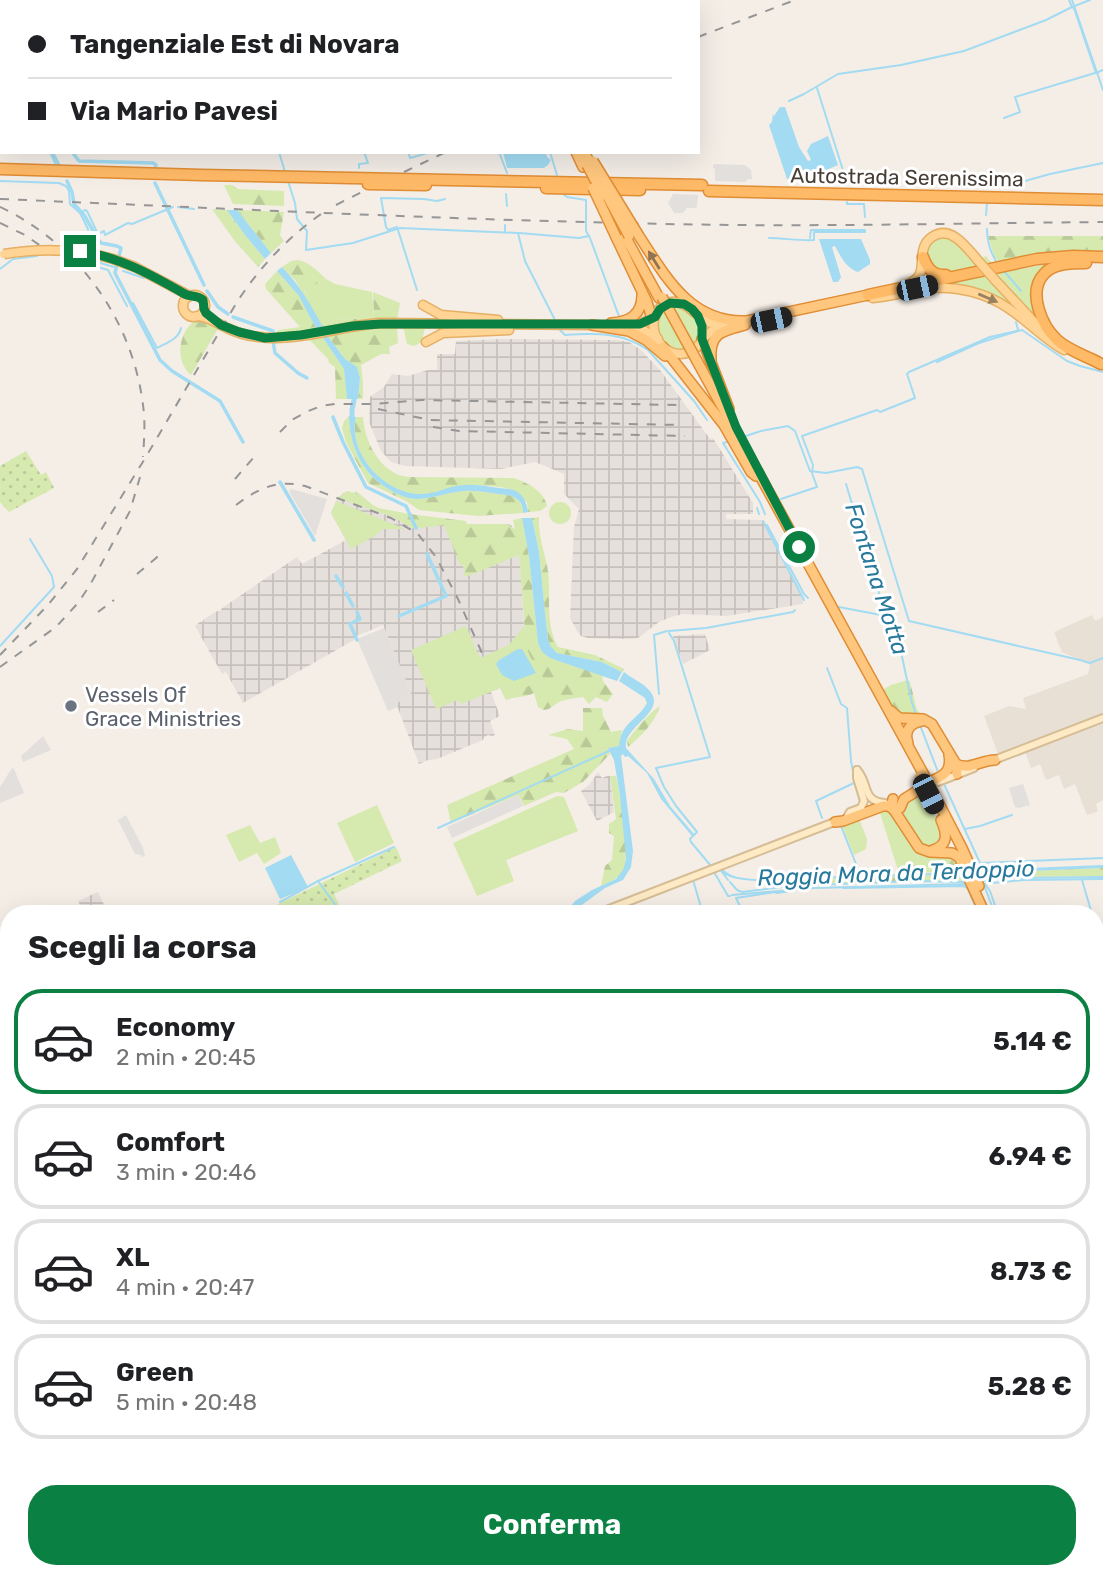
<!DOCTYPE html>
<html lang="it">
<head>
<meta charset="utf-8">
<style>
	body { margin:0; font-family:Rubik,sans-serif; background:#f6f6f6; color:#202124; height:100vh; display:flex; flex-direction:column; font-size:26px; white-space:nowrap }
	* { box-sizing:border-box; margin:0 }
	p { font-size:23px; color:#757577 }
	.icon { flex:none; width:38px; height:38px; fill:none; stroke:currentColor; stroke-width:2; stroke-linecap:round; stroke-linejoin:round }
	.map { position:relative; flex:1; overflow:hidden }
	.sheet { position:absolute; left:0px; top:905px; width:1104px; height:674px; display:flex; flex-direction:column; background:#fff; border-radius:28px 28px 0 0; box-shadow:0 7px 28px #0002 }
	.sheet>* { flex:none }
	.hud { position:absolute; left:0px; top:0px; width:700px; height:154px; box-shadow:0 7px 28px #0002; display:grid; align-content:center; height:154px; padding:0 28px; background:#fff }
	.end { position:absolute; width:32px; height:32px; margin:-16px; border:9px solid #0b8043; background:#fff; box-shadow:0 0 0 4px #fff }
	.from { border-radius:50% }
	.car { position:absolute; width:21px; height:42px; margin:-21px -10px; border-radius:9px; box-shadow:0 0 5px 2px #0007; background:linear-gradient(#222 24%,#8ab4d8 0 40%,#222 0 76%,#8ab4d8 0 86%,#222 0) }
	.hud b { display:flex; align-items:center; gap:24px; height:66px; font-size:26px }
	.hud b+b { border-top:2px solid #e0e0e0 }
	.hud i { width:18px; height:18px; background:#202124 }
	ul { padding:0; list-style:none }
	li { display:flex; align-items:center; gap:21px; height:105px; margin:0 14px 10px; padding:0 14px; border:4px solid #e0e0e0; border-radius:28px }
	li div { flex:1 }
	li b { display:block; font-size:26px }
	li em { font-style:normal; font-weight:700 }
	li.on { border-color:#0b8043 }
	li>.icon { width:63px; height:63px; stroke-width:1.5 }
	h2 { padding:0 28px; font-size:32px; line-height:84px }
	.action { display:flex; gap:14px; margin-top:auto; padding:14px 28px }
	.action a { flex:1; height:80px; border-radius:28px; background:#0b8043; color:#fff; font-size:28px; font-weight:700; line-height:80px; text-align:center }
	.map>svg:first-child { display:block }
	.residential { fill:#e8e0d5 }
	.industrial { fill:url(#industrial-grid) }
	.green { fill:#d6e9af }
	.forest { fill:url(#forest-firs) }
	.cemetery { fill:url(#cemetery-stones) }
	.park { fill:url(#park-dots) }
	.parking { fill:#e2dfdc }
	.water { fill:#a2dbf2 }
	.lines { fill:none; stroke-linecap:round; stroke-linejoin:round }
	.stream { stroke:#a2dbf2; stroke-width:2 }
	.canal { stroke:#a2dbf2; stroke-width:3.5 }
	.river { stroke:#a2dbf2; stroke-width:5 }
	.secondary-casing { stroke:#d5bd96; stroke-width:10 }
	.primary-casing { stroke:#e6af63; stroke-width:11 }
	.trunk-casing { stroke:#e18d34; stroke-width:12 }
	.motorway-casing { stroke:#e18d34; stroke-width:13 }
	.secondary { stroke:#ffeac6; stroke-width:6 }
	.primary { stroke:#ffd495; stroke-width:8 }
	.trunk { stroke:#ffc77e; stroke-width:9 }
	.motorway { stroke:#ffba67; stroke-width:10 }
	.rail { stroke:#969696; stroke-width:2; stroke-dasharray:9 9; stroke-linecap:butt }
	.primary-bridge-casing { stroke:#e6af63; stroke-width:11; stroke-linecap:butt }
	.trunk-bridge-casing { stroke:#e18d34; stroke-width:12; stroke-linecap:butt }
	.primary-bridge { stroke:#ffd495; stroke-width:8 }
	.trunk-bridge { stroke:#ffc77e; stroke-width:9 }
	.oneway { fill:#917553 }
	.oneway2 { fill:#9a8261 }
	.route { stroke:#0b8043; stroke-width:9 }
	.worship-dot { fill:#6b7280; stroke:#fff; stroke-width:2.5 }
	.labels { text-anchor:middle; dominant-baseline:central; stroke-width:6; stroke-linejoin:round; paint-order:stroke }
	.street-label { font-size:21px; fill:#473e36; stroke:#fff }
	.worship-label { font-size:21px; fill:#5b616d; stroke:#fff; text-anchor:start }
	.water-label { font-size:23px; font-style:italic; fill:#287a9d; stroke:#fff }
</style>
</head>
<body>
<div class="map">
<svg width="1103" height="1578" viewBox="0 0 1103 1578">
	<defs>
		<pattern id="industrial-grid" width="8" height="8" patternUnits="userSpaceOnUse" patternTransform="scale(1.75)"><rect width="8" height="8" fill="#e6e0dc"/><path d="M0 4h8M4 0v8" fill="none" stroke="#c7c1bd"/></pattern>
		<pattern id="forest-firs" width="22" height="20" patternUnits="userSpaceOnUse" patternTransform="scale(1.75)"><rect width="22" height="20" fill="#d6e9af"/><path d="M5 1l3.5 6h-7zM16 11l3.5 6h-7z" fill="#b9c997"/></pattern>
		<pattern id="cemetery-stones" width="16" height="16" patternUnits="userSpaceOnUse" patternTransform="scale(1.75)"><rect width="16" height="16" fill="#d6e9af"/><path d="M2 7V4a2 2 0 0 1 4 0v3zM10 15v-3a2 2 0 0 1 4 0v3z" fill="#b9c997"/></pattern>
		<pattern id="park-dots" width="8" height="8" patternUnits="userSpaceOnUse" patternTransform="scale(1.75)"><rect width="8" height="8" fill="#d6e9af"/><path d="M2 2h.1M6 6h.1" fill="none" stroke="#b9c997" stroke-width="1.8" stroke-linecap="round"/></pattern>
	</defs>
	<rect width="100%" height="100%" fill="#f4eee7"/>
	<polygon class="residential" points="1092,615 1095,621 1103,617 1103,800 1096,804 1098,811 1087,815 1075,784 1064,789 1059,775 1046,780 1040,764 1031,768 1023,746 998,754 984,716 1009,706 1026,709 1023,698 1088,674 1090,665 1062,652 1054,632"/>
	<g class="industrial">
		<polygon points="503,339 616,340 629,342 641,350 660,370 710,439 713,438 753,503 753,514 726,514 726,519 762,520 803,597 803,604 726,616 683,614 671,617 659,622 638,638 627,639 588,638 581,636 577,631 570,618 574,527 579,509 564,494 564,474 535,462 501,469 405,466 391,462 381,451 369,422 370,397 384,387 392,374 408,376 428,370 437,370 437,354 455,354 456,341"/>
		<polygon points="347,491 355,493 371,507 448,523 483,525 507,524 511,525 518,535 524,626 526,646 530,656 547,683 506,700 500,688 491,692 500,716 490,721 495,735 492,736 488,735 484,737 483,740 437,759 428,760 419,764 396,703 411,696 411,693 383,625 354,637 354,640 243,703 226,672 222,674 195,626 201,621 203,622 203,620 215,612 221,610 222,608 297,557 302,564 346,540 331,513 337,499 341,495"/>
		<polygon points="705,634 710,650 683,664 673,636"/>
		<polygon points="598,772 602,778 607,776 610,776 614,812 597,821 581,791 589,785"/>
		<polygon points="98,892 108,913 84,913 78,901"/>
	</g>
	<g class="green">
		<polygon points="946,236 953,238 975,261 986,256 993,265 948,273 941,272 928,265 926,250 934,239"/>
		<polygon points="1056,263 1038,280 1048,332 1001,280 995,283 1033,324 1013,309 942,285 1031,267"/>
		<path d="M 326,279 L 335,284 L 372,292 L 374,316 C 355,320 333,322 317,309 C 311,304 308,296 304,289 Z"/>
		<path d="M 678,304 C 694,315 706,322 697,344 L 684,353 C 679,351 672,350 668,347 C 657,340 653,320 662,310 C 665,305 672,305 678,304 Z"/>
		<polygon points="403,326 425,327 422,342 414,346 407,344"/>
		<polygon points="347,491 355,493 371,507 413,521 416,518 420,521 418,524 421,528 412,528 395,518 338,498"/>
		<polygon points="336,501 405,529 383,529 376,534 378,534 351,549 331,513"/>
		<circle cx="560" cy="513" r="11"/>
		<path d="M 466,626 L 480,658 L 509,645 L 524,626 C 527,651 532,659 545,679 L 518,691 L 515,687 L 500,688 L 461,704 L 458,700 L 436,709 L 411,650 Z"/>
		<path d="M 922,791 L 943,832 L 938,845 L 925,848 C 916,836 900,820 903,805 Z"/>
		<polygon points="557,796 564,797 578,831 506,860 514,881 477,896 453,843"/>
		<polygon points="377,805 394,843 355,862 337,823"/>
		<polygon points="879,810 887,810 893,813 918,859 916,865 896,864"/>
		<polygon points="859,819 867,839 866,849 854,855 841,823"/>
		<polygon points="250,825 260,843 275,837 281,853 264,864 257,853 239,862 226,835"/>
	</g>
	<g class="forest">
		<polygon points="224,185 232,185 238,189 284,191 284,206 233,204"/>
		<polygon points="212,209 227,210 245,235 265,259 258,267 234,240"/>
		<polygon points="237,210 284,212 280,235 284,241 271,253"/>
		<polygon points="988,236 1103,236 1103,253 999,262 994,256"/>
		<path d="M 298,260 C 309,262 318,271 326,279 L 304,290 C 321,320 341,323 374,316 L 373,292 L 400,303 L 397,321 L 324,329 L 295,280 L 282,267 L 291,261 Z"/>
		<polygon points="277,271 300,297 317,330 275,334 278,330 300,327 266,289 265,284"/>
		<path d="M 199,318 L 219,327 L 191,375 C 173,360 179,328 199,318 Z"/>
		<polygon points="383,326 397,327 398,343 389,347 390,354 381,354 361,365 363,384 363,399 358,399 360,379 357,367 345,359 326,334 355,329"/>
		<polygon points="321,335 344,369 347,399 336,399 335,367 329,363 328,359 308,338"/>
		<path d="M 349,416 C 350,447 362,474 390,490 C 398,495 406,498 415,499 C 432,499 448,492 464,491 C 478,490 494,494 508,495 C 518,498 523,502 523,513 L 478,516 L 419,510 L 406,501 L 368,483 L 346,442 L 342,428 L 344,421 Z"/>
		<path d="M 356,417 L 363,417 C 364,439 378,467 399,475 C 403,476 407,477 411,477 L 514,478 C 528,483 544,491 547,506 L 540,511 L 528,512 L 527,502 C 521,498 515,491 509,489 C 502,486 467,484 460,486 C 446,489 432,495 417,494 C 387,492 358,463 355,433 C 354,428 355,422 356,417 Z"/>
		<path d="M 356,491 L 373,505 L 379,508 L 409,514 L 466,521 L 467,524 L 507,524 L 515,529 L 513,520 L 522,518 L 529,556 L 538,643 L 542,652 L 550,658 L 602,675 L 603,681 L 613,694 L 607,702 L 596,697 L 589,704 L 583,697 C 575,698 567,699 559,702 C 553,705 552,709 544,710 L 538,707 L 534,693 C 524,698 516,696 506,700 L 500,688 L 515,687 L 518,691 L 544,679 L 530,656 L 526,646 L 519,555 L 466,577 L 463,573 L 465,572 L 462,564 L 460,565 L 444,525 L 421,528 L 418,524 L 420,521 L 416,519 L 413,521 L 371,507 L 355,493 Z"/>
		<path d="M 539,517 C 538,536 545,553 548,571 C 551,596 545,625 558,647 L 595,655 L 624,669 L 622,672 L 602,662 L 557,653 L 550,647 L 548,640 L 545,613 L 539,552 L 532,518 Z"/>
		<polygon points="908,680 910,682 917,710 923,716 894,714 882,690 891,685"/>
		<path d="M 660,706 C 654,724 642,735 628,747 L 627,741 C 634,731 650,712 660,706 Z"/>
		<polygon points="583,708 602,708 603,716 611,732 622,730 619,746 608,748 610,754 583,782 564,793 556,792 524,806 518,795 451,823 447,805 574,749 567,739 548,735 568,729 583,731"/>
		<path d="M 610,776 L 616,776 C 620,795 631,853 623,870 C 619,879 609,882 601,886 L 605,866 L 612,860 L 614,836 L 609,833 L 609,824 L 616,819 Z"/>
		<polygon points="917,850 952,855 964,872 899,873 896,864 916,865 918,859 915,853"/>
		<polygon points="1103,868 1103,876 1017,877 980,880 976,873"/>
		<polygon points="961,874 966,874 969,881 907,881 792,885 767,888 765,881"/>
	</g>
	<polygon class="cemetery" points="0,1545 9,1545 9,1570 66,1570 70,1578 0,1578"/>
	<g class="park">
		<polygon points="26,451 41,475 46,472 54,488 9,512 0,502 0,466"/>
		<polygon points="396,847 402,861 334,894 343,913 275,913 272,907"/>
		<polygon points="0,1462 9,1475 9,1545 0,1545"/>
	</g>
	<g class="parking">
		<polygon points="715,164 745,165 751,170 752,179 748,179 745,182 715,181 715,169 713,168 713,165"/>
		<polygon points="673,194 698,195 697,206 696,208 686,208 686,210 682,213 674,213 668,203"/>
		<polygon points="291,489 327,499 315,536 289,491"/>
		<polygon points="384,628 411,693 411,696 396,703 397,707 388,711 357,639"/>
		<polygon points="43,736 51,750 23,762 21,756"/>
		<polygon points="12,768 14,769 24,793 0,803 0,787"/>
		<polygon points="1023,784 1030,805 1019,808 1015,807 1009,788"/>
		<polygon points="518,795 523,806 452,838 447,827"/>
		<polygon points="126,815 143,848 145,856 142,857 141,855 135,854 118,820"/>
	</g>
	<g class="water">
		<polygon points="780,107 785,107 799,147 808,161 811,160 807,151 811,144 828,136 838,165 803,180 787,179 769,125 772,122 773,114 774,116"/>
		<polygon points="503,152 546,152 547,157 551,160 548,165 544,168 507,168"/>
		<polygon points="227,210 237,210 271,253 265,259 245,235"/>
		<path d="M 819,239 L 861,239 L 870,260 L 870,264 L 858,272 C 846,268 841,257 835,246 L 832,247 L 841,277 L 838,282 L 833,282 Z"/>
		<path d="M 282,267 C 300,285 312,307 324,329 L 317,330 L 299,296 L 277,271 Z"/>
		<polygon points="326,334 345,359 357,367 360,378 358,399 347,399 344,369 321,335"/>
		<path d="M 349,416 L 356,417 C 355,422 354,428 355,433 C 358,465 391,495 422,494 C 437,494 450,485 465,485 C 479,484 494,488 509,489 C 522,491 526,500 528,512 L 523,513 C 523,502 518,498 508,495 C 494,494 478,490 464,491 C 448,492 432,499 415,499 C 406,498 398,495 390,490 C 362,474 350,447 349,416 Z"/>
		<polygon points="522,518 532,518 539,552 545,613 548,640 551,647 557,653 602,662 622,672 617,681 550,658 542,652 538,643 529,556"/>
		<polygon points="518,649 522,649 536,673 514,681 502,675 496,664 499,660"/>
		<path d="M 624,672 C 631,678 641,682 647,688 C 672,711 622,725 626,748 L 654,779 L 670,806 L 694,834 L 692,836 L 661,799 L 647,773 L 628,756 L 625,757 L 623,754 L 621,756 L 633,851 L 631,867 L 623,880 L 605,888 L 579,907 L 579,913 L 569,913 L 571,906 L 575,901 L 592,890 L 616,879 L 623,870 L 626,859 L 620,796 L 614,760 L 608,748 L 619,746 C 621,722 638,720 647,703 L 645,698 L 619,681 Z"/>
		<polygon points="291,855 308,887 280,899 265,868"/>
		<polygon points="1103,865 1103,868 976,873 975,870"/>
		<path d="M 721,867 C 729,877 742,878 753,879 L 964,872 L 966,874 L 755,881 C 741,880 726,879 717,868 Z"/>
	</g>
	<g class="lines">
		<g class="stream">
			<polyline points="172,0 173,2"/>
			<polyline points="482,0 483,2"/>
			<polyline points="1069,0 1072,7 1090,0"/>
			<polyline points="1072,0 1103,90"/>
			<polyline points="51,2 52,0"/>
			<polyline points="416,2 418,0"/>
			<polyline points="0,56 2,55"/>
			<polyline points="817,88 847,183"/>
			<polyline points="789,101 804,94 838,74 901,65 964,51 1046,20 1072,7 1074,8 1096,73 1103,70"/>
			<polyline points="1004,118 1020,112 1015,97 1095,73"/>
			<polyline points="50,152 56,165"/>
			<polyline points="279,152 285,172"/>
			<polyline points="408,152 410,158 431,152"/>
			<polyline points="499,152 507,173"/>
			<polyline points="550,152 557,175"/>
			<polyline points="359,168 359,164 368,163 364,152"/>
			<polyline points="0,181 59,183 66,186 69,191 70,204 80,213 88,229 89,239 84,249"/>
			<polyline points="288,181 295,203 297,219 307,231 306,250 353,243 400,228 518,233 525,261 555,320"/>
			<polyline points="987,187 989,183 1018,183 1050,174 1103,163"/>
			<polyline points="562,193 567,197 586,200 586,231 590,238 620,319"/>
			<polyline points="506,194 507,206"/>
			<polyline points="847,202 847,204 864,204 865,217"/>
			<polyline points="178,207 194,209"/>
			<polyline points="81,213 85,210 87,211 97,232 100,233 104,231 105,235 128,223 132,224 173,207"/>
			<polyline points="986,215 987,203"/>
			<path d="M 987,229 C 987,241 991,254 998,264"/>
			<polyline points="505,231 505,225"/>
			<polyline points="519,233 579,238 589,236"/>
			<path d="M 769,238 C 785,238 798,241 814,240 L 814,232 L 865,232 L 865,230"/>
			<polyline points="810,238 811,230 864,230"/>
			<polyline points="83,255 87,264 108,270 127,306"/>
			<polyline points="90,260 114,267"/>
			<polyline points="0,269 13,259 37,256"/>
			<polyline points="123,271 144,278"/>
			<polyline points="1004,271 1021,291"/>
			<polyline points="417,290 397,227 388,230 386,227 381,198 424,199 437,201 445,199"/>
			<path d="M 132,304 L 133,303 L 157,348 C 166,343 179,339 181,328"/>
			<polyline points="1016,322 1018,330"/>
			<path d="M 560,330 L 565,335 C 595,333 623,332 648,350 L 694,401 L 707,420"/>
			<polyline points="937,362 979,343 1018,331"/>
			<polyline points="746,436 761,431 788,426 795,431 810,471 826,473 857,467 862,469 909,621 1080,660 1090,663 1103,658"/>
			<polyline points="727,442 723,443 760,502 765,514"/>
			<polyline points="846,484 886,616 894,620 912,703 916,714"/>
			<polyline points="781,499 817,487 812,473 813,465 802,436 877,410 880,412 915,398 907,374 909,372 990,337 1022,330 1067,361 1080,366 1103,372"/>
			<polyline points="757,508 759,514"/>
			<polyline points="763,521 804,600"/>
			<polyline points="767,525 804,594 808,598"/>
			<polyline points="839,607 886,616"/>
			<polyline points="669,631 706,628 793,612 795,610"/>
			<polyline points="669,633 674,641 710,757 656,768 664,787 676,806 697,832 690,839 691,842 711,866"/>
			<polyline points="0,646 54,587 52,576 30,539"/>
			<polyline points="827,668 841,704 847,708 851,761 854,776"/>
			<polyline points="659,694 654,635 667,631"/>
			<polyline points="920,725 938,772"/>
			<polyline points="944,784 980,863 1103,858"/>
			<polyline points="822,818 816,801 856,782"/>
			<polyline points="831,827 841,826 860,874"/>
			<polyline points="438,828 609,751"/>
			<polyline points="965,829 980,826 1012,815"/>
			<polyline points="714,872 728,896 730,896"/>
			<polyline points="722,872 728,880"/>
			<polyline points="1082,880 1092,914"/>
			<polyline points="318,881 394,847"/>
			<polyline points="982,881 1009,878 1103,877"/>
			<polyline points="730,882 737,890 742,892 790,886 917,881 966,882"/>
			<polyline points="982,884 1024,880 1103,879"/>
			<polyline points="985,884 990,891 998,914"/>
			<polyline points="984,885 995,914"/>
			<polyline points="843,888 964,886 968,889 979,914"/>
			<polyline points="776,893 792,891"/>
			<polyline points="732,895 814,888 966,884"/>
			<polyline points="280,902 318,881 342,914"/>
			<polyline points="81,913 82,914"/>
			<polyline points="703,914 693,880 714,872"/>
			<polyline points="744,914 736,898 775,892"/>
			<polyline points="1096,924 1099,934"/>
			<polyline points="1096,942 1099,936"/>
			<polyline points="1096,1123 1103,1121"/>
			<polyline points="1096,1208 1103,1207"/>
			<polyline points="1096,1297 1103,1294"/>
			<polyline points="1096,1369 1103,1368"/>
			<polyline points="1103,1433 1103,1434"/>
			<polyline points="98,1570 104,1578"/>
			<polyline points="251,1570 252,1578"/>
			<polyline points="304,1570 309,1578"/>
			<polyline points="377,1570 379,1578"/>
			<polyline points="499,1570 507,1578"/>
			<polyline points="944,1574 975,1578"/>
			<polyline points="123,1578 142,1574 150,1578"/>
			<polyline points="202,1578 202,1574 206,1570"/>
			<polyline points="269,1578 298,1571 302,1578"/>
			<polyline points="394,1578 410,1572 413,1575 429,1570"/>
			<polyline points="411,1578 411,1574 415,1573"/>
			<polyline points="413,1578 435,1570"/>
			<polyline points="826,1578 827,1570"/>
			<polyline points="1001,1578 1005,1570"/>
		</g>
		<g class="canal">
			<polyline points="648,0 648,2"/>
			<polyline points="0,40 2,44"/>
			<polyline points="52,152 60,167"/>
			<polyline points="72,152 79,161 153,163 156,165 155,170"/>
			<polyline points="67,181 72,192 74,204 84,215 98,239 101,243 117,246 121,248 115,273 160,360 172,371 220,401 243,442"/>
			<polyline points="155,183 204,285"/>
			<polyline points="207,291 218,307 228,314"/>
			<polyline points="233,317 273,331 273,335"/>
			<polyline points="273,341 275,353 298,373 307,378"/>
			<polyline points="333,417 343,442 366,487 406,506 416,528"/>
			<polyline points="280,482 314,540"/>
			<polyline points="336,576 343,587"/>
			<polyline points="346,593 353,606"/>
			<polyline points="399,616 446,596 427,554"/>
			<polyline points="357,640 350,624 360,619 357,612"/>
			<polyline points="0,1350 9,1357"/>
			<polyline points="506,1570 513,1578"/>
			<polyline points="199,1578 200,1570"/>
		</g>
		<polyline class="river" points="352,423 352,410 355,395"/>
		<g class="secondary-casing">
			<g id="secondary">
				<polyline points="994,760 1103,718"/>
				<path d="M 857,770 C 870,784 861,801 885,803"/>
				<polyline points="938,782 974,768"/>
				<polyline points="847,817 850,812 861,808 864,801 857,778 857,770"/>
				<polyline points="596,914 837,821"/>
				<polyline points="0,1143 9,1140"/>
				<polyline points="0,1240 9,1242"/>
			</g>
		</g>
		<g class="primary-casing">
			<g id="primary">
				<polyline points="90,253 113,259 135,267 190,296"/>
				<polyline points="995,280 1039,327"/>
				<path d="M 908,284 C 926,276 920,266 923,251 C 924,246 927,240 932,237 C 952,223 969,251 981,264"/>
				<circle cx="194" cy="306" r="11"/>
				<path d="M 873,298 C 893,296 912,290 931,288 C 958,286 986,293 1008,308 C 1028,321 1044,339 1064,350"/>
				<polyline points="423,305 441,315 498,320"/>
				<path d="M 197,316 C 207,316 218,324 227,328 C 237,333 248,336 259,337 C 298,342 341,326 380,323 L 598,325"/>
				<polyline points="618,325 640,324 655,317"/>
				<polyline points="632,327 643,330 658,339"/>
				<path d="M 729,327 C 706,329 708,336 693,351 C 659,366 640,318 665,304 C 685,294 696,320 713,324 C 722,326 731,324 740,322"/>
				<polyline points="426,342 443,333 509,330"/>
			</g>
		</g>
		<g class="trunk-casing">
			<g id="trunk">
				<polyline points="502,0 503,2"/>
				<polyline points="576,152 583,167"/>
				<polyline points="584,152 590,163"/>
				<polyline points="625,236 659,298"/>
				<path d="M 639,236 C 666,277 690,323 746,321 L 868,295"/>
				<polyline points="616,237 647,302 652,319"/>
				<path d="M 611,323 C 629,322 642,315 642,295"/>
				<polyline points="592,325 629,331 646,340 665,356"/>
				<polyline points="702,339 729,409"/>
				<polyline points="663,347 724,425 751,472 756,476"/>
				<polyline points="697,361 924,775"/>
				<path d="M 711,361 C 709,333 721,331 745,325"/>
				<polyline points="891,711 899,718 923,719 932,724 956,764 957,774"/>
				<path d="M 908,743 C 904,732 909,723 922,721"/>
				<path d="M 956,764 C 969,771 981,760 995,760"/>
				<path d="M 931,781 C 944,776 952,771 949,755"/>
				<polyline points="933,792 962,848 979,886"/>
				<polyline points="893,799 892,805 894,810 919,848 930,852 952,853 959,857 985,914"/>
				<polyline points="900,808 904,799 920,789"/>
				<polyline points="835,822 843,821 883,806 889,806 894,810"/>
				<path d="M 933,850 C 949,845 947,833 941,820"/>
				<polyline points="1096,1421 1103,1424"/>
				<polyline points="1096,1477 1103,1477"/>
				<polyline points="1096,1523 1103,1532"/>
				<polyline points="1090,1578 1090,1570"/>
				<polyline points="1098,1578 1098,1559 1103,1547"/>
			</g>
		</g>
		<g class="motorway-casing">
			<g id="motorway">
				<polyline points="0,169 201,175 702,185"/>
				<polyline points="368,184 426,185"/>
				<polyline points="546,188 640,190"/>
				<polyline points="709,191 1103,200"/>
				<path d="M 923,257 C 927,268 933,276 946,275"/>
				<path d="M 1086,263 C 1071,263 1054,263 1044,274 C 1027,292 1042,326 1057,340 C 1069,351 1087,356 1101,364"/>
				<polyline points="868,295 1037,259 1073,256 1103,257"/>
			</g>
		</g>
		<use href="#secondary" class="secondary"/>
		<use href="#primary" class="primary"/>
		<use href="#trunk" class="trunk"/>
		<use href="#motorway" class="motorway"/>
		<g class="rail">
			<polyline points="698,37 795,0"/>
			<polyline points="404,172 446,152"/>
			<path d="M 0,199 C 244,209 488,222 731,225 C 855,226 979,223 1103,222"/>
			<polyline points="336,205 362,192"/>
			<path d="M 0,207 C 81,245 136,325 144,414 C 145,428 144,442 143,457"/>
			<polyline points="0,223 25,235 62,261"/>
			<polyline points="378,409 430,420 681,425"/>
			<polyline points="433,427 459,431 685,436"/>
			<polyline points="280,432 292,420 306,412 321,406 335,404 374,404 422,400 677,405"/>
			<polyline points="235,479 254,457"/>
			<path d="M 236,505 C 257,489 277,479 305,486 L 391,518 L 418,534 L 436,557 L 458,599 L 482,653"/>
			<polyline points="137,574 162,553"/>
			<polyline points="98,612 114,600"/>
			<path d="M 0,655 L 48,605 L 77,569 L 144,460 L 237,302 C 260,267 287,238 321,214"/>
			<polyline points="0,667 56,627 78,603 90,585 130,511 140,477"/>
			<polyline points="0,1360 9,1364"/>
			<polyline points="0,1454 9,1468"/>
			<polyline points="75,1570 81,1578"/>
			<polyline points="910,1570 949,1578"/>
		</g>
		<g class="primary-bridge-casing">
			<g id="primary-bridge">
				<path d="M 4,254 C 33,249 61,249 90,253"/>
				<polyline points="981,264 995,280"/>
			</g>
		</g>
		<g class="trunk-bridge-casing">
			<g id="trunk-bridge">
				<polyline points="593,161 639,236"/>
				<polyline points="587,165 603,195"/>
				<polyline points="593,188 616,237"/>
				<polyline points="603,188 629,236"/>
				<polyline points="662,297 697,361"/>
				<polyline points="919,777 928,794"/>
			</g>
		</g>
		<use href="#primary-bridge" class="primary-bridge"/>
		<use href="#trunk-bridge" class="trunk-bridge"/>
	</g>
	<defs><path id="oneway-solid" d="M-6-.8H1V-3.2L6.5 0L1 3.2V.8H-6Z" transform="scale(1.75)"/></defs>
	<use class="oneway" href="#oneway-solid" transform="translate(654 260) rotate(-122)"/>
	<use class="oneway2" href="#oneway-solid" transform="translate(988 298) rotate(23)"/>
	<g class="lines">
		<path class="route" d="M 80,251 C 119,257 150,274 183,293 C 190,298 196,294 203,300 L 204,309 L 206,313 L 221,325 L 239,332 L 265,338 L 301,335 L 353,326 L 380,324 L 640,324 L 655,317 L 660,309 L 670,303 L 684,304 L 692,309 L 698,316 L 702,326 L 702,339 L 736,427 L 799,547"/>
	</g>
	<circle class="worship-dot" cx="71" cy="706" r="7"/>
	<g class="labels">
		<g class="street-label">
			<text transform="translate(907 177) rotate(1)">Autostrada Serenissima</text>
		</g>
		<g class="worship-label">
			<text x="85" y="694">Vessels Of<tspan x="85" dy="24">Grace Ministries</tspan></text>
		</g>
		<g class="water-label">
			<text transform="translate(877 579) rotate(72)">Fontana Motta</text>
			<text transform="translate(896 873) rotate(-2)">Roggia Mora da Terdoppio</text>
		</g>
	</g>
</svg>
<i class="end from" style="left:799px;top:547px"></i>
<i class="end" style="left:80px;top:251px"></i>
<i class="car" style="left:917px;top:288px;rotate:78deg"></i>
<i class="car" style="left:771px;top:320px;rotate:78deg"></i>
<i class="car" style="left:928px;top:794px;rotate:153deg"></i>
<div class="hud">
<b><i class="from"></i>Tangenziale Est di Novara</b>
<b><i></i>Via Mario Pavesi</b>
</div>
<section class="sheet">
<h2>Scegli la corsa</h2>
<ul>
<li class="on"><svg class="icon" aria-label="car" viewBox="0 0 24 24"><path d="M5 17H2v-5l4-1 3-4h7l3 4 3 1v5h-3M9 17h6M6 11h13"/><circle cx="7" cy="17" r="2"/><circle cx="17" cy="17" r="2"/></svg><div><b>Economy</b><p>2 min · 20:45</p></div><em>5.14 €</em></li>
<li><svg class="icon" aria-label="car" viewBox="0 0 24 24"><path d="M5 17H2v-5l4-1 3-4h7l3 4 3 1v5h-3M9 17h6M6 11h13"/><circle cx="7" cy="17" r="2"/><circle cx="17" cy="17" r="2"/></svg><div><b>Comfort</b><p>3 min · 20:46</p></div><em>6.94 €</em></li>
<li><svg class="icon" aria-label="car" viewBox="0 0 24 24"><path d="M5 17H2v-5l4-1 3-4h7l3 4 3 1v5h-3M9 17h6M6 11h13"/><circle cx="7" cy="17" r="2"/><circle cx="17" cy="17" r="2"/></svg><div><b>XL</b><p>4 min · 20:47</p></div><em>8.73 €</em></li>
<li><svg class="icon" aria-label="car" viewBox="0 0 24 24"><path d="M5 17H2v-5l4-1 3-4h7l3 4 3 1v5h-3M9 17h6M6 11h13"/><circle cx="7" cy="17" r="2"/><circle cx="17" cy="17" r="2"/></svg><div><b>Green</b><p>5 min · 20:48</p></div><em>5.28 €</em></li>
</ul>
<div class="action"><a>Conferma</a></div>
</section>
</div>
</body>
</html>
